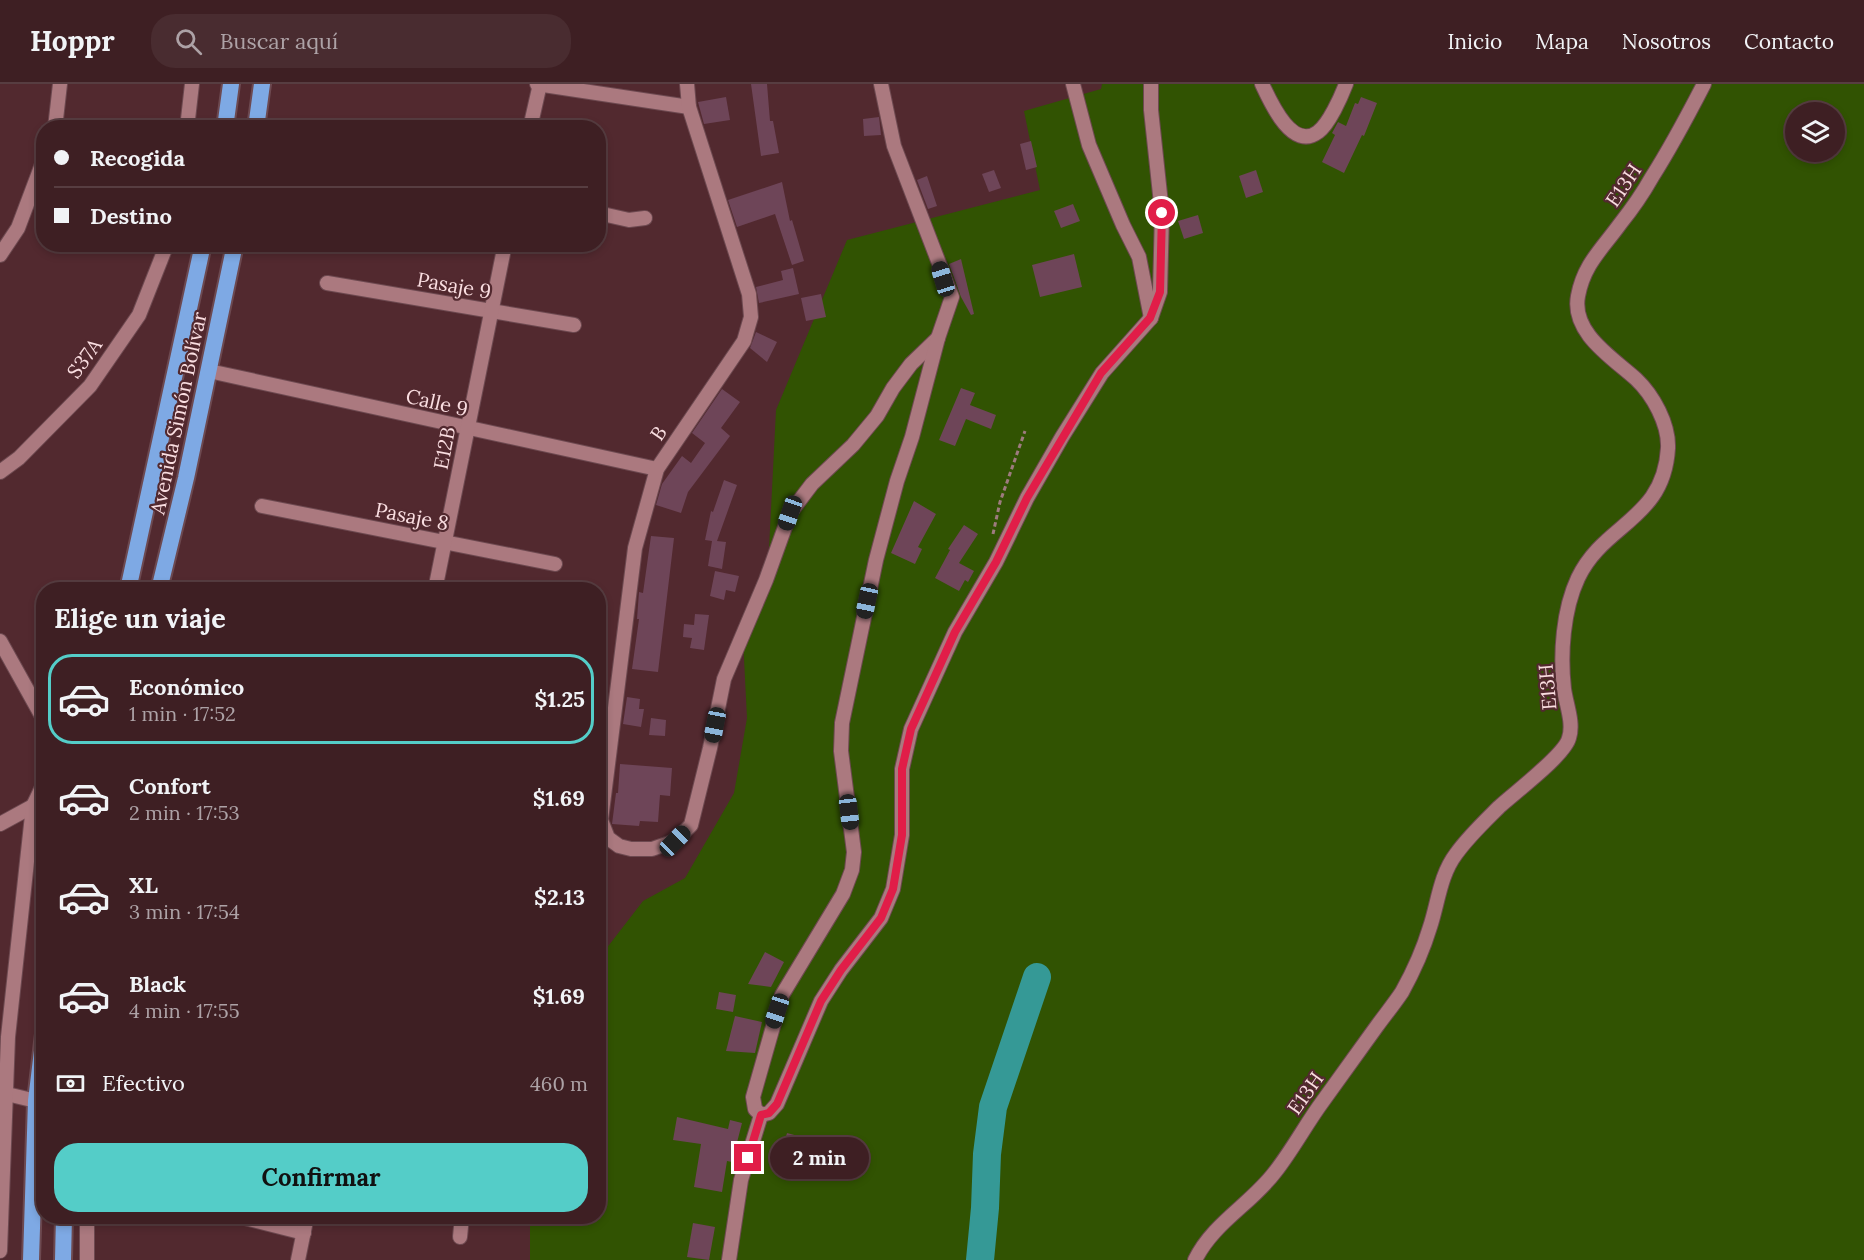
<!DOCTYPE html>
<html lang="es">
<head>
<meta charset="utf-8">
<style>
	body { margin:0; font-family:Lora,serif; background:#492c30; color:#f1f3f6; height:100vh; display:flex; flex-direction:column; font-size:22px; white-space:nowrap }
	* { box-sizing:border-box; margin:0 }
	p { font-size:20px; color:#ada2a6 }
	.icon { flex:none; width:33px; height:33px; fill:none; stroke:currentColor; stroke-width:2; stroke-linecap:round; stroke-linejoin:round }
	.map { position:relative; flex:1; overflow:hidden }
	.side { position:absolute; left:36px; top:498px; width:570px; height:642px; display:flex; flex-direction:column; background:#3e1f23; border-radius:24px; box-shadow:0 3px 9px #0003,0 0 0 2px #573d41 }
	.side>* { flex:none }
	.top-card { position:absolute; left:36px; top:36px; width:570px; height:132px; border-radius:24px; box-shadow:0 3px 9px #0003,0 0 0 2px #573d41; display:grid; align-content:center; height:132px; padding:0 18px; background:#3e1f23 }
	.controls { position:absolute; left:1785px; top:18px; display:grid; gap:12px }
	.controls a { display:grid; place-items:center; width:60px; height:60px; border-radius:50%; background:#3e1f23; box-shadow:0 3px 9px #0003,0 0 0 2px #573d41; font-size:30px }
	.end { position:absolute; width:27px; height:27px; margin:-14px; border:8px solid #e11d48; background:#fff; box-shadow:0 0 0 3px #fff }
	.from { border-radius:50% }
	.bubble { position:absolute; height:42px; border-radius:21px; background:#3e1f23; box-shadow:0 3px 9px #0003,0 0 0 2px #573d41; font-size:20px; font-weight:700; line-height:42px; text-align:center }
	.car { position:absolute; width:18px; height:36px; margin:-18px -9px; border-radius:8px; box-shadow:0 0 4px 2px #0007; background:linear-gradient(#222 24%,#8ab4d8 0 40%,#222 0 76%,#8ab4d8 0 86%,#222 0) }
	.top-card b { display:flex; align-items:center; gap:21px; height:57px; font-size:22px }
	.top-card b+b { border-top:2px solid #573d41 }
	.top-card i { width:15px; height:15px; background:#f1f3f6 }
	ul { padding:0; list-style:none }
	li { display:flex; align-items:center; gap:18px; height:90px; margin:0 12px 9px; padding:0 6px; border:3px solid transparent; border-radius:24px }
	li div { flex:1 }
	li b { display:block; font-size:22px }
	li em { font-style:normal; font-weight:700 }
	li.current { border-color:#54cdc8 }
	li>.icon { width:54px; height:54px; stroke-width:1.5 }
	h2 { padding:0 18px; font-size:27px; line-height:72px }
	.pay { display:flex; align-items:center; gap:15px; height:66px; padding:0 18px; font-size:22px }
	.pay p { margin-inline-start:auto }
	.cta { display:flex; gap:12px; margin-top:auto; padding:12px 18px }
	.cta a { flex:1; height:69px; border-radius:24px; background:#54cdc8; color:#111; font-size:24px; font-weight:700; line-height:69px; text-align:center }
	header { display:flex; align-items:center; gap:36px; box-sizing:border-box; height:84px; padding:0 30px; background:#3e1f23; border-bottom:2px solid #573d41 }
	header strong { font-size:28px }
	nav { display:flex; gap:33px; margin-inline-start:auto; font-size:21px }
	.search { width:420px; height:54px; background:#492c30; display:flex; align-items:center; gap:15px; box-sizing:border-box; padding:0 21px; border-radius:24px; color:#ada2a6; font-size:22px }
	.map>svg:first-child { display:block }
	.green { fill:#315302; fill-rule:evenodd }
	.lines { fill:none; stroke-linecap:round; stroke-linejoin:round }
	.river { stroke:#359996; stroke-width:28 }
	.building { fill:#6e4558 }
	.minor-casing { stroke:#6d4950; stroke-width:16 }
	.trunk-casing { stroke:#6d4950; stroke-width:20 }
	.path { stroke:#9e7b7f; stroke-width:3; stroke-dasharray:4.5 3; stroke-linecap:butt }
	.minor { stroke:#ab797f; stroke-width:14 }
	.trunk { stroke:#7ea9e4; stroke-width:16 }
	.route { stroke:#e11d48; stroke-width:8 }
	.labels { text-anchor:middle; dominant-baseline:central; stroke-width:4.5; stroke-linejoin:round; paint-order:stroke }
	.street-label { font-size:20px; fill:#fadee1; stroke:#52292f }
</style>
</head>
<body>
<header>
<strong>Hoppr</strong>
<div class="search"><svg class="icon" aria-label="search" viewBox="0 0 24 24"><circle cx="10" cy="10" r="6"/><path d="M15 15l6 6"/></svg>Buscar aquí</div>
<nav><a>Inicio</a><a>Mapa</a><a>Nosotros</a><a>Contacto</a></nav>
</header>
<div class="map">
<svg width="1864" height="1176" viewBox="0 0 1864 1176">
	<rect width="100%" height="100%" fill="#52292f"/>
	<path class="green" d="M 1102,0 L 1864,0 L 1864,1176 L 530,1176 L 530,1133 L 598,1132 L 599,874 L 643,817 L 685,794 L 734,709 L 747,634 L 743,555 L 769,465 L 776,326 L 847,156 L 1040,106 L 1024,27 L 1101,5 ZM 1796,28 L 1834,28 L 1834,68 L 1796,68 Z"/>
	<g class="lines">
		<polyline class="river" points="980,1176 985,1124 987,1070 993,1023 1037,893"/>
	</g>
	<g class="building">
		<polygon points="751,0 767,0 770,37 773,37 779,69 761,72"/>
		<polygon points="726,13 730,36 704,40 698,18"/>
		<polygon points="1361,13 1377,19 1364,52 1362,51 1344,89 1322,78 1335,51 1332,49 1338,38 1346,42 1355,19 1358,20"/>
		<polygon points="879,33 881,51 864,52 863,35"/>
		<polygon points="1031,57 1037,83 1026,86 1020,60"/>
		<polygon points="994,86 1001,104 989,108 982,90"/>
		<polygon points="1256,86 1263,108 1246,114 1239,92"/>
		<polygon points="927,92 937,122 928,125 917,96"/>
		<polygon points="782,98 790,137 792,136 804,177 792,181 775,130 737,143 728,116"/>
		<polygon points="1073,120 1080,137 1061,144 1054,127"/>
		<polygon points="1198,131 1203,149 1184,155 1178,137"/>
		<polygon points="1074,170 1082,203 1040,213 1032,181"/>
		<polygon points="961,175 974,230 971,231 961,213 949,180"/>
		<polygon points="793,184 799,210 759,219 756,203 783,196 781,187"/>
		<polygon points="821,210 826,233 806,237 801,214"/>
		<polygon points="756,248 777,258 767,278 750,264"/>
		<polygon points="961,304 975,309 970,321 996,331 991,345 966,335 955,362 939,356"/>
		<polygon points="722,305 740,318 721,344 730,352 688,408 681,429 656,421 662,400 682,372 691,379 705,359 692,349"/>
		<polygon points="724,396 737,401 717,457 726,458 722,485 708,482 712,457 705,456 711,427 713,428"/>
		<polygon points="914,417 936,430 918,463 922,465 915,480 891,469"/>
		<polygon points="964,441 978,450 959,479 974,487 968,498 965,496 959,507 935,494 950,466 948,465"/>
		<polygon points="651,452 674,454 658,588 632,585 639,535 637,535 639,508 643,509"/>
		<polygon points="715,487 739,492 735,508 726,506 724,516 710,512"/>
		<polygon points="695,530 709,531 704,566 690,564 692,554 683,553 684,540 694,541"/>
		<polygon points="627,613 640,615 639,625 644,625 641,643 623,640"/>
		<polygon points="651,634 666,636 665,652 649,651"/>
		<polygon points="620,680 672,684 670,712 660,711 658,738 640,737 639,742 612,740 616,709 618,709"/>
		<polygon points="765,868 784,878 771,903 748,900"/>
		<polygon points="719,908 736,911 733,928 716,925"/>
		<polygon points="735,932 762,938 755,969 726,967"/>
		<polygon points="677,1033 728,1045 730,1036 742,1039 732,1078 727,1077 722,1108 694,1103 701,1060 673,1056"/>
		<polygon points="787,1049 798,1052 792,1077 780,1074"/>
		<polygon points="693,1139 715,1143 709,1176 687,1173"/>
	</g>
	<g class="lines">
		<g class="minor-casing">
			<g id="minor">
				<polyline points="537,0 689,23"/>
				<polyline points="1073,0 1089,61 1123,141 1139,173 1151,234"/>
				<path d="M 1262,0 C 1270,17 1292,68 1318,48 C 1329,40 1341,13 1346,0"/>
				<polyline points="55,44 60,0"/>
				<polyline points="187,44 192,0"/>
				<polyline points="530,44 540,0"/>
				<polyline points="598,129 629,136 645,134"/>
				<polyline points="0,171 18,144 44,75"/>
				<polyline points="327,199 574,241"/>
				<polyline points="209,287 657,385"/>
				<polyline points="0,388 19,374 90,302 139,231 167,160"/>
				<polyline points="262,422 555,480"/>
				<polyline points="435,506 505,160"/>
				<polyline points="0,557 44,636"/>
				<polyline points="601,736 608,754 619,762 631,765 652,765 675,757 691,741 710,664 724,595 766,496 790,429 812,400 853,361 877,332 893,304 911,280 938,254"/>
				<polyline points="0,740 33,722"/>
				<polyline points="598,740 601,736 635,464 657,385 744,257 751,233 749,210 689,23 687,0"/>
				<polyline points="7,1010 36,1017"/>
				<polyline points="761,1031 769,1029 777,1020 821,917 841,886 881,834 893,805 902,751 902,685 911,645 955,548 996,478 1027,414 1062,353 1102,289 1151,234 1160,208 1162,129 1151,26 1151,0"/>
				<polyline points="761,1031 755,1025 753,1013 782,911 843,810 852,786 854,768 841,667 842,639 876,476 897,397 912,353 938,254 952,213 894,62 881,0"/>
				<polyline points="87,1132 87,1176"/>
				<polyline points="237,1132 304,1149"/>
				<polyline points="460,1153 462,1132"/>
				<polyline points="0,1167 8,953 33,722 44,699"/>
				<polyline points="298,1176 307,1132"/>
				<polyline points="729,1176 741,1096 761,1031"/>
				<path d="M 1195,1176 C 1213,1139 1251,1120 1275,1088 C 1293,1065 1306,1040 1323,1017 C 1341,992 1359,967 1377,942 C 1385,931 1394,920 1402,908 C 1412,890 1424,863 1430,843 C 1438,819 1440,791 1456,770 C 1468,753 1484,738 1499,723 C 1514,709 1565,671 1569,654 C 1574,639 1566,620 1564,605 C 1560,570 1563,526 1578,494 C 1604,439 1664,436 1668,364 C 1669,340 1653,311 1636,295 C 1613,274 1571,249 1578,212 C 1584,180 1602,165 1620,140 C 1632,125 1643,109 1652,93 C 1671,63 1688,31 1704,0"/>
			</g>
		</g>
		<g class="trunk-casing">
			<g id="trunk">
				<polyline points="225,44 231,0"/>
				<polyline points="256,44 262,0"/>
				<polyline points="128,506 203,160"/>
				<polyline points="159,506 186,394 235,160"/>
				<polyline points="31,1176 36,1017 44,950"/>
				<polyline points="63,1176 64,1132"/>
			</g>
		</g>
		<polyline class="path" points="993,450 1000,418 1025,347"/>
		<use href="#minor" class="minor"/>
		<use href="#trunk" class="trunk"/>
	</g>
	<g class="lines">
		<polyline class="route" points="748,1074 761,1031 769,1029 777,1020 821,917 841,886 881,834 893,805 902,751 902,685 911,645 955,548 996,478 1027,414 1101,289 1150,234 1160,208 1162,129"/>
	</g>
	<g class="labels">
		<g class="street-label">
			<text transform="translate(1623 101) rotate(-56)">E13H</text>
			<text transform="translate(454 201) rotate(10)">Pasaje 9</text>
			<text transform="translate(84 274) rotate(-54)">S37A</text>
			<text transform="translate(437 318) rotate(13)">Calle 9</text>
			<text transform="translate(178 329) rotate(-78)">Avenida Simón Bolívar</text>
			<text transform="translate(658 349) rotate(-56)">B</text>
			<text transform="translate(444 364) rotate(-79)">E12B</text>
			<text transform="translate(412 432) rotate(11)">Pasaje 8</text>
			<text transform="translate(1547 603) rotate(-95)">E13H</text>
			<text transform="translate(1305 1009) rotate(-55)">E13H</text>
		</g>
	</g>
</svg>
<div class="controls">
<a><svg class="icon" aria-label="layers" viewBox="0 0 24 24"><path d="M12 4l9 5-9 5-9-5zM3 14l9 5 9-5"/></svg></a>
</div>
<i class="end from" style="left:1162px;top:129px"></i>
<i class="end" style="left:748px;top:1074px"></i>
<div class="bubble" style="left:770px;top:1053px;width:99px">2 min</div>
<i class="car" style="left:943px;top:195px;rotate:343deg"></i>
<i class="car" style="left:790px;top:429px;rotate:199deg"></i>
<i class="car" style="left:867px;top:517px;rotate:192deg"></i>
<i class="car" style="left:715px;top:641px;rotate:191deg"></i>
<i class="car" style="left:849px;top:728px;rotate:173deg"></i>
<i class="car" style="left:675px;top:757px;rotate:45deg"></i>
<i class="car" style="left:777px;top:927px;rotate:198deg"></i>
<div class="top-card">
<b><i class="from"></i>Recogida</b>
<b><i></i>Destino</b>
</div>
<section class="side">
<h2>Elige un viaje</h2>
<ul>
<li class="current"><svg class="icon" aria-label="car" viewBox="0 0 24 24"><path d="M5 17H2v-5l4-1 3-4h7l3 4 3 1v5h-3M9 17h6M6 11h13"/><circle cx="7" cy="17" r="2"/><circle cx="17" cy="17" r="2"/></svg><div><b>Económico</b><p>1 min · 17:52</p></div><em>$1.25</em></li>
<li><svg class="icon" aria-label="car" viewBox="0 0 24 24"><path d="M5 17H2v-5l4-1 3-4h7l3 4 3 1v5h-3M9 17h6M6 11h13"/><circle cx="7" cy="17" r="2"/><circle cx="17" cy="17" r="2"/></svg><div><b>Confort</b><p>2 min · 17:53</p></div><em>$1.69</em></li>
<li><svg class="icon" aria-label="car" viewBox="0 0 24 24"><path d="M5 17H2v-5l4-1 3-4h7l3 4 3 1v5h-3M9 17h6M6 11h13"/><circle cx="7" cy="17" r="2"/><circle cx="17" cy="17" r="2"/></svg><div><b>XL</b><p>3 min · 17:54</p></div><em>$2.13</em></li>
<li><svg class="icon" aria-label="car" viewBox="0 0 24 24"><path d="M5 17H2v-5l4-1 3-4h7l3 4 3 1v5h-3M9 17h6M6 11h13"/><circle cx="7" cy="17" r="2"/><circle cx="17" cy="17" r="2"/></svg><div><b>Black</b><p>4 min · 17:55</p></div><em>$1.69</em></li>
</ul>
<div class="pay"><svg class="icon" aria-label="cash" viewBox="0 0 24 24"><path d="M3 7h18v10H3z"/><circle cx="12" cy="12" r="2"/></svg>Efectivo<p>460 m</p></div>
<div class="cta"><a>Confirmar</a></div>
</section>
</div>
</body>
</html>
